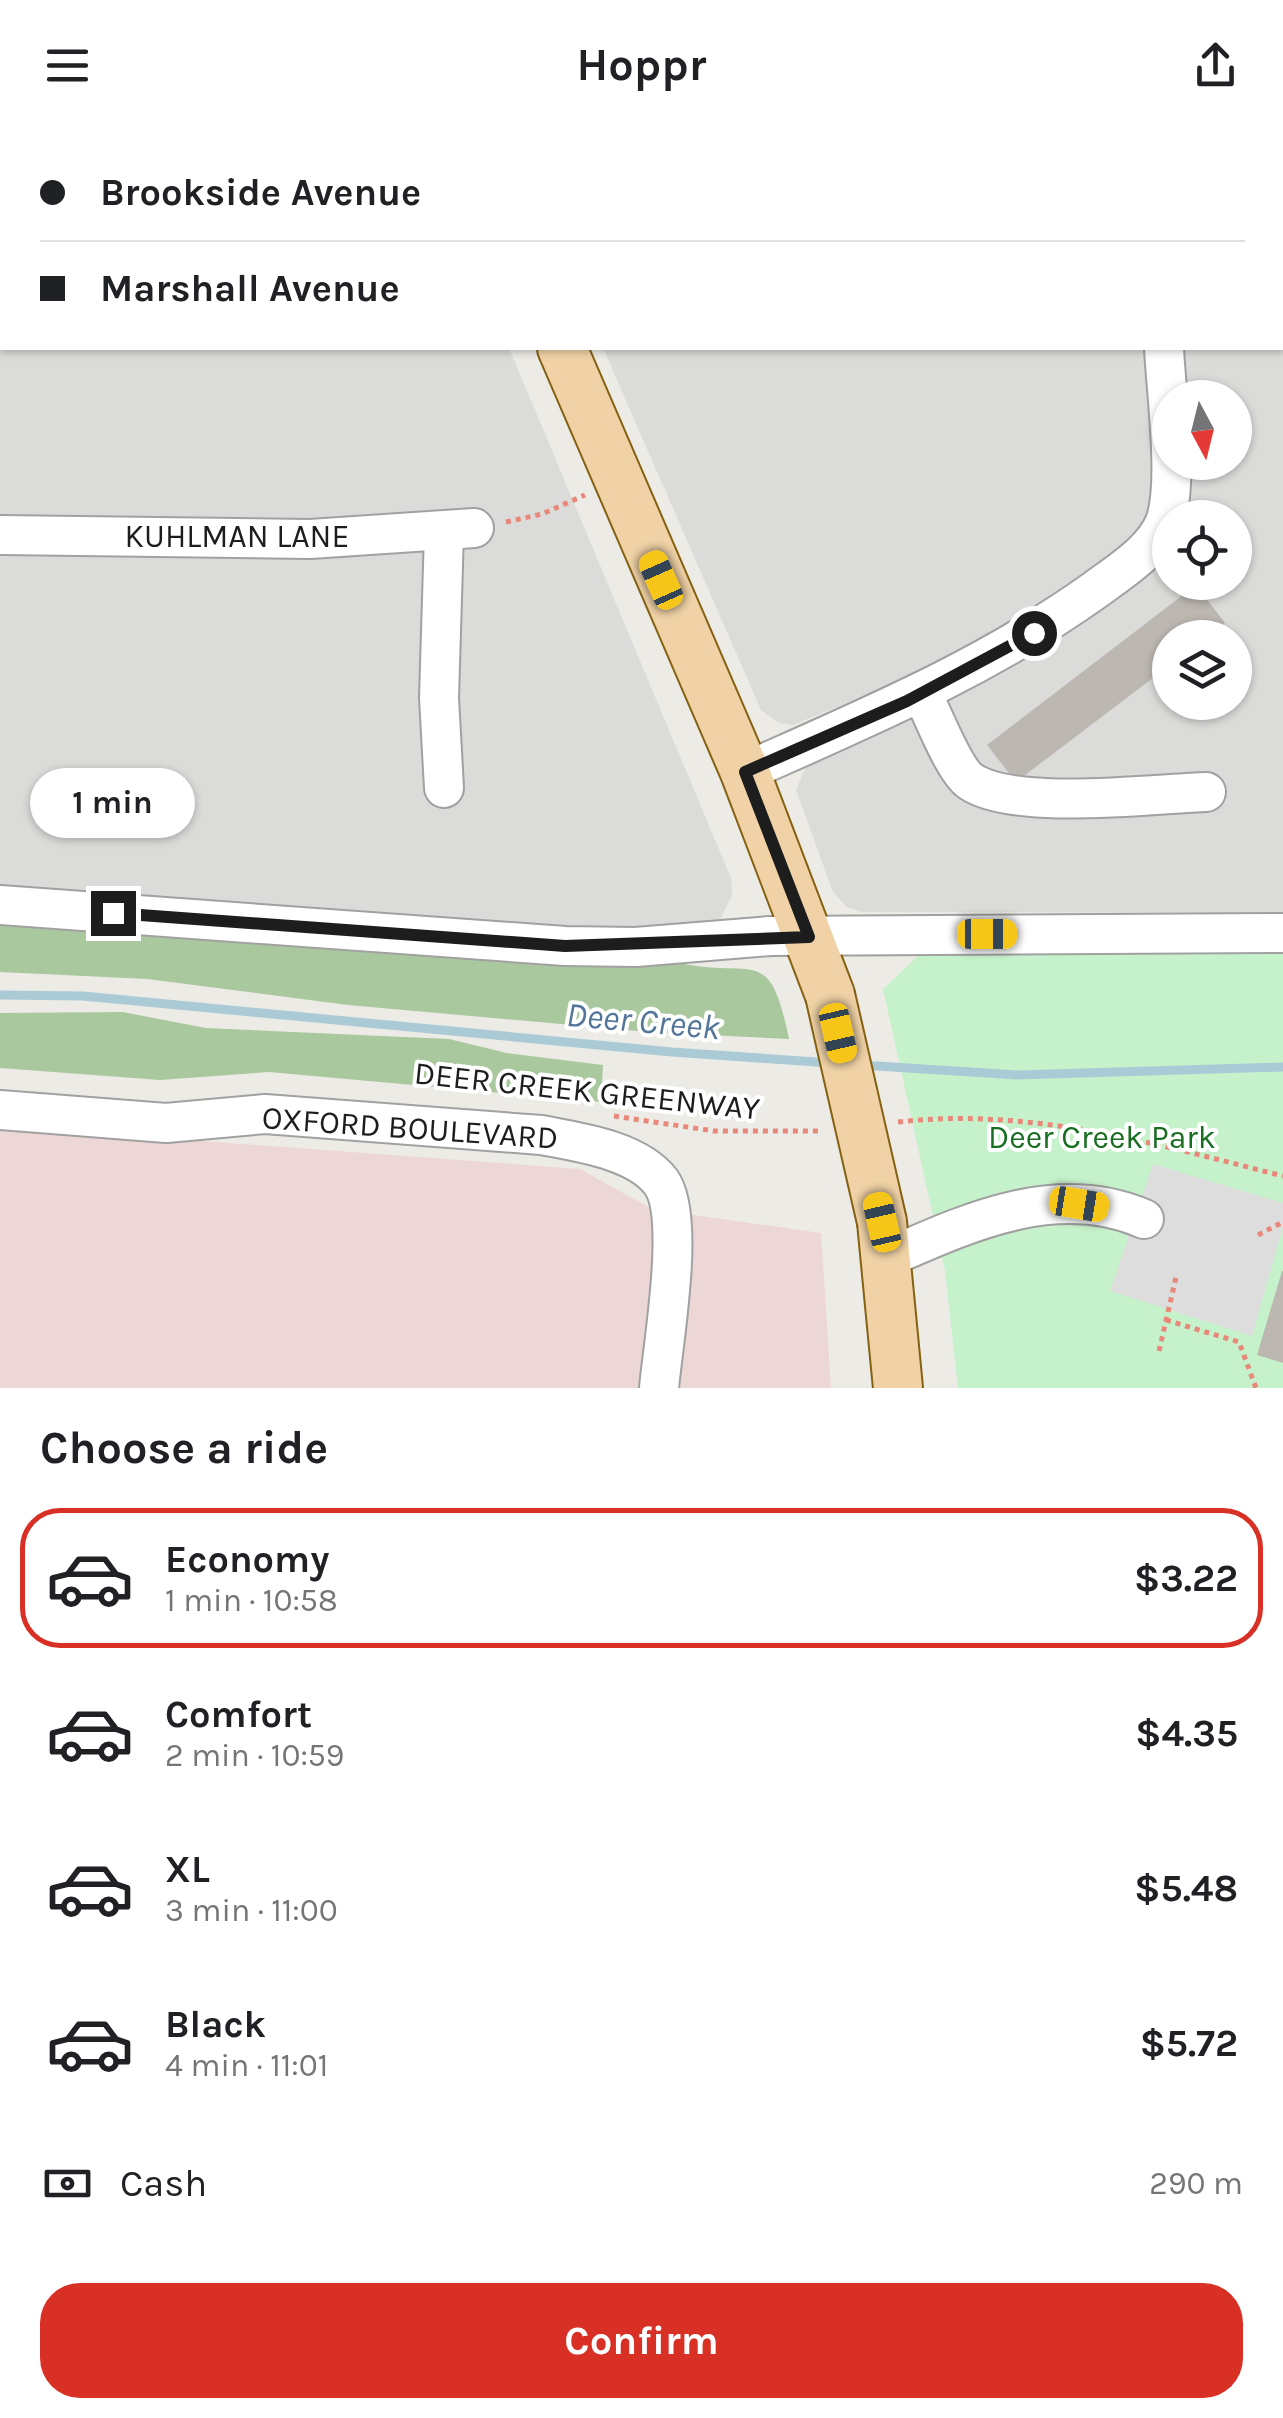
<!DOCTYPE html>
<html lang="en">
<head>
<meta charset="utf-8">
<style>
	body { margin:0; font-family:Karla,sans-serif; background:#f2f2f2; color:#202124; height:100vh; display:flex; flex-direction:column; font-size:38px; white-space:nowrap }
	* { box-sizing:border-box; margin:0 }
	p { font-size:32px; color:#757577 }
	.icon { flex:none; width:55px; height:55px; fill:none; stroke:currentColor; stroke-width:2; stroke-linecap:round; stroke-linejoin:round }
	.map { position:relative; height:1258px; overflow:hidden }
	.panel { display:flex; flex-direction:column; background:#fff; flex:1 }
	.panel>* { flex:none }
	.hud { position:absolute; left:0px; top:0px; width:1285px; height:220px; box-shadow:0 2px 8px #0004; display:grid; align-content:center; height:220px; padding:0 40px; background:#fff }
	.needle { width:65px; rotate:173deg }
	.tools { position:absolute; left:1152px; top:250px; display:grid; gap:20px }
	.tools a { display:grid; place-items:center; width:100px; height:100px; border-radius:50%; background:#fff; box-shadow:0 2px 8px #0004; font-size:50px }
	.end { position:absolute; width:45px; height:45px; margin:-22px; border:12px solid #1d1d1d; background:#fff; box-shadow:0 0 0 5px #fff }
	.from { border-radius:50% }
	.bubble { position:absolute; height:70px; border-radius:35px; background:#fff; box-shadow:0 2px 8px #0004; font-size:32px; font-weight:700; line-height:70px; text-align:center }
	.car { position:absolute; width:30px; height:60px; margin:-30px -15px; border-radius:12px; box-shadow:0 0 8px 2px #0007; background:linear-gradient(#f5c518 24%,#345 0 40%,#f5c518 0 76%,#345 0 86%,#f5c518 0) }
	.hud b { display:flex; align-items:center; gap:35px; height:95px; font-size:38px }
	.hud b+b { border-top:2px solid #e0e0e0 }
	.hud i { width:25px; height:25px; background:#202124 }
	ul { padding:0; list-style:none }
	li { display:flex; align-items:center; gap:30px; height:140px; margin:0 20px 15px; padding:0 20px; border:5px solid transparent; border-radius:40px }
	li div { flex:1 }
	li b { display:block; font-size:38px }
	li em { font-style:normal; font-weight:700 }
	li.active { border-color:#d93025 }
	li>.icon { width:90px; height:90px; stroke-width:1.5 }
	h2 { padding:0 40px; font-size:45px; line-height:120px }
	.pay { display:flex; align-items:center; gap:25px; height:110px; padding:0 40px; font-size:38px }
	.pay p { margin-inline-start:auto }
	.action { display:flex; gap:20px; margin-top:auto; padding:20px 40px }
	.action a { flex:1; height:115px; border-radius:40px; background:#d93025; color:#fff; font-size:40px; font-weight:700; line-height:115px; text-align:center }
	header { display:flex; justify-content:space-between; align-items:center; height:130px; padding:0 40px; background:#fff; font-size:45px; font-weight:700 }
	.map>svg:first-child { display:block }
	.residential { fill:#dbdbda; fill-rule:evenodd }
	.commercial { fill:#ecd7d6 }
	.forest { fill:#a9c89e }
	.park { fill:#c6f2cb }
	.parking { fill:#ddd }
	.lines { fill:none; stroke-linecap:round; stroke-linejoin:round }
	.stream { stroke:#aacbd6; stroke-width:9 }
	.building { fill:#bdb7b2 }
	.minor-casing { stroke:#a1a1a1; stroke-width:42 }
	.major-casing { stroke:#856112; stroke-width:52 }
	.path { stroke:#e9887a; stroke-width:5; stroke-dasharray:5 5; stroke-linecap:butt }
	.minor { stroke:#fff; stroke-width:38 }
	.major { stroke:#f0d2a6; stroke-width:48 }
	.major-bridge-casing { stroke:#856112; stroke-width:52; stroke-linecap:butt }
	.major-bridge { stroke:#f0d2a6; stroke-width:48 }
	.route { stroke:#1d1d1d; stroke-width:12 }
	.labels { text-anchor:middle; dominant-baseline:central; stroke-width:8; stroke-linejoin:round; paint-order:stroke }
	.street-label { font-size:32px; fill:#1d1d1d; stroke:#fff }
	.park-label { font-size:32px; fill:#186e21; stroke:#fff }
	.water-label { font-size:35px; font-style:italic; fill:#53759a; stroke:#fff }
</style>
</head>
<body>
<header><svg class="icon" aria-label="menu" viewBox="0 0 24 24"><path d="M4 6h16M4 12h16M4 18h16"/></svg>Hoppr<svg class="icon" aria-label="share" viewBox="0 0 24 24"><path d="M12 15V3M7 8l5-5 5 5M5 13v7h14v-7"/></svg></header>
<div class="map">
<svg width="1283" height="1258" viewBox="0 0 1283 1258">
	<rect width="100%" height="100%" fill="#edebe5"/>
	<g class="residential">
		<polygon points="0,0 423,0 2,2 2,218 509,218 731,748 732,765 719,792 604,805 0,759"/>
		<polygon points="513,0 1146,0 1146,2 514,2"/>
		<path d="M 1172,0 L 1283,0 L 1283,783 L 862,782 L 847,777 L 833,762 L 796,660 L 808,632 L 1170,409 L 1170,452 L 1235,452 L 1235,388 L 1178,387 L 1178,333 L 1235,332 L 1235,268 L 1177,267 L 1176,218 L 1282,218 L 1282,2 ZM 1170,508 L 1235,508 L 1235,572 L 1170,572 Z"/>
		<polygon points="603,218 1151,218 1154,368 1148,389 1137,405 1022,489 938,535 793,595 779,593 761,580"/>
	</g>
	<polygon class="commercial" points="0,996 580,1039 652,1079 821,1103 831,1258 0,1258"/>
	<g class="forest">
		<path d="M 0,791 L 676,832 C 753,851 769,810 789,909 L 649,902 L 348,875 L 147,849 L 0,842 Z"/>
		<polygon points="123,882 206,898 449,909 507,923 603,935 601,972 269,942 160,950 0,938 0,883"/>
	</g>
	<polygon class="park" points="1283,821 1283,1258 958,1258 945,1141 883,859 920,824"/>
	<polygon class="parking" points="1153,1034 1283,1073 1283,1097 1252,1206 1110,1161"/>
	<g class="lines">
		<g class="stream">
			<polyline points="0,865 83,866 672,922 831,933"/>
			<polyline points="861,935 1017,945 1283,937"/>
		</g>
	</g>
	<g class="building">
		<polygon points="1196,455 1225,493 1206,508 1170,508 1170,535 1016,652 987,615"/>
		<polygon points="1282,1141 1283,1141 1283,1233 1257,1225"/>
	</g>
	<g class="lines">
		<g class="minor-casing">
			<g id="minor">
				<polyline points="1156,0 1156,2"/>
				<polyline points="444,402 439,568 444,658"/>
				<polyline points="0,405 310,409 474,398"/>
				<path d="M 922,563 C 932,583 954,640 970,651 C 1013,681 1151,664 1206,662"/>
				<path d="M 745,642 C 868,587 984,539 1095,460 C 1119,442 1154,421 1165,392 C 1179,353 1166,262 1164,218"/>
				<polyline points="0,775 565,816 636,817 770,806 1283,803"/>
				<path d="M 0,980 L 166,993 L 265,984 L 541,1005 C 578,1012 637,1020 661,1052 C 686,1086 663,1213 659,1258"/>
				<path d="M 887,1128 C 967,1093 1056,1051 1144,1089"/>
			</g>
		</g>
		<g class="major-casing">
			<g id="major">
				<polyline points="475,0 475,2"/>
				<polyline points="562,218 745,642 830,865"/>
				<polyline points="882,1092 898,1258"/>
			</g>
		</g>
		<g class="path">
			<polyline points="506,392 542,384 585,365"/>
			<polyline points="614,986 714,1001 822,1001"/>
			<path d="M 898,992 C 1030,977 1156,1014 1283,1046"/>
			<polyline points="1258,1105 1283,1092"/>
			<polyline points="1166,1190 1239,1212 1256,1258"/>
			<polyline points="1159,1221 1177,1143"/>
		</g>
		<use href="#minor" class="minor"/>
		<use href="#major" class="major"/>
		<g class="major-bridge-casing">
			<polyline id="major-bridge" points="830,865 882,1092"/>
		</g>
		<use href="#major-bridge" class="major-bridge"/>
	</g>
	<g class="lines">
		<polyline class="route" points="113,783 565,816 809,807 745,642 907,571 1034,503"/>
	</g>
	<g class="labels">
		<g class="street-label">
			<text x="237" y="406">KUHLMAN LANE</text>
			<text transform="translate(587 961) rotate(6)">DEER CREEK GREENWAY</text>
			<text transform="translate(410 998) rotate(4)">OXFORD BOULEVARD</text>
		</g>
		<g class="park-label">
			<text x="1102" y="1007">Deer Creek Park</text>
		</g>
		<g class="water-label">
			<text transform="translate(643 891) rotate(5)">Deer Creek</text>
		</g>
	</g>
</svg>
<div class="tools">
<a><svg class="needle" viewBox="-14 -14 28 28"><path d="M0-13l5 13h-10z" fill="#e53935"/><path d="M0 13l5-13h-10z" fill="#757577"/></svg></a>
<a><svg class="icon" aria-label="locate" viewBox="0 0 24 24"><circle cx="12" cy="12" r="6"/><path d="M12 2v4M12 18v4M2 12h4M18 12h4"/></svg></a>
<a><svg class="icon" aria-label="layers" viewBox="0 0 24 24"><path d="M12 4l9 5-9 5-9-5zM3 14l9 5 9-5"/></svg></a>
</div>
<i class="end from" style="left:1034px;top:503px"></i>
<i class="end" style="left:113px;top:783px"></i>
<div class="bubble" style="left:30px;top:638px;width:165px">1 min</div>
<i class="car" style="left:661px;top:450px;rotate:336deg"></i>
<i class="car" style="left:987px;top:804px;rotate:90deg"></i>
<i class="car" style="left:838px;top:903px;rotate:167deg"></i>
<i class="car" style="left:1079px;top:1074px;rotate:99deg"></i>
<i class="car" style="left:882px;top:1092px;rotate:347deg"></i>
<div class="hud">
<b><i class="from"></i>Brookside Avenue</b>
<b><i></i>Marshall Avenue</b>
</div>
</div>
<section class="panel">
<h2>Choose a ride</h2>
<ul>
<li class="active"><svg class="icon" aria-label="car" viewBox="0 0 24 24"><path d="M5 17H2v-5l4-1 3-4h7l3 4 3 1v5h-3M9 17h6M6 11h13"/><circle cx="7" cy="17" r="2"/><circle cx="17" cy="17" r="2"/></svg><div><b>Economy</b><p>1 min · 10:58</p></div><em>$3.22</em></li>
<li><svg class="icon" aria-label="car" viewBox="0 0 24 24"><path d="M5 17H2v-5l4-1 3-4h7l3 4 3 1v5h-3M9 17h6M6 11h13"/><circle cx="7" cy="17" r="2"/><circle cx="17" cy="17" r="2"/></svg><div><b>Comfort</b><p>2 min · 10:59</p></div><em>$4.35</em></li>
<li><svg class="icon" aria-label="car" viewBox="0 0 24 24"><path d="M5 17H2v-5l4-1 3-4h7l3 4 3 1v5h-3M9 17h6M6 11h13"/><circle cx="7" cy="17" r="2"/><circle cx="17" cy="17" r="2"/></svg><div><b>XL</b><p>3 min · 11:00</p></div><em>$5.48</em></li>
<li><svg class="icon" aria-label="car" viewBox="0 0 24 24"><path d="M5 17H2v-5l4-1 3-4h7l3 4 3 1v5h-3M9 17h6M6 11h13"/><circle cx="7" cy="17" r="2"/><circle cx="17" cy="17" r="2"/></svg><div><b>Black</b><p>4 min · 11:01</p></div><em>$5.72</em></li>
</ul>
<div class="pay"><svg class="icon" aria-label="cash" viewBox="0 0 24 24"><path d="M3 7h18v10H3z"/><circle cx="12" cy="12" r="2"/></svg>Cash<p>290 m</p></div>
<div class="action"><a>Confirm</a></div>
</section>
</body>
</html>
